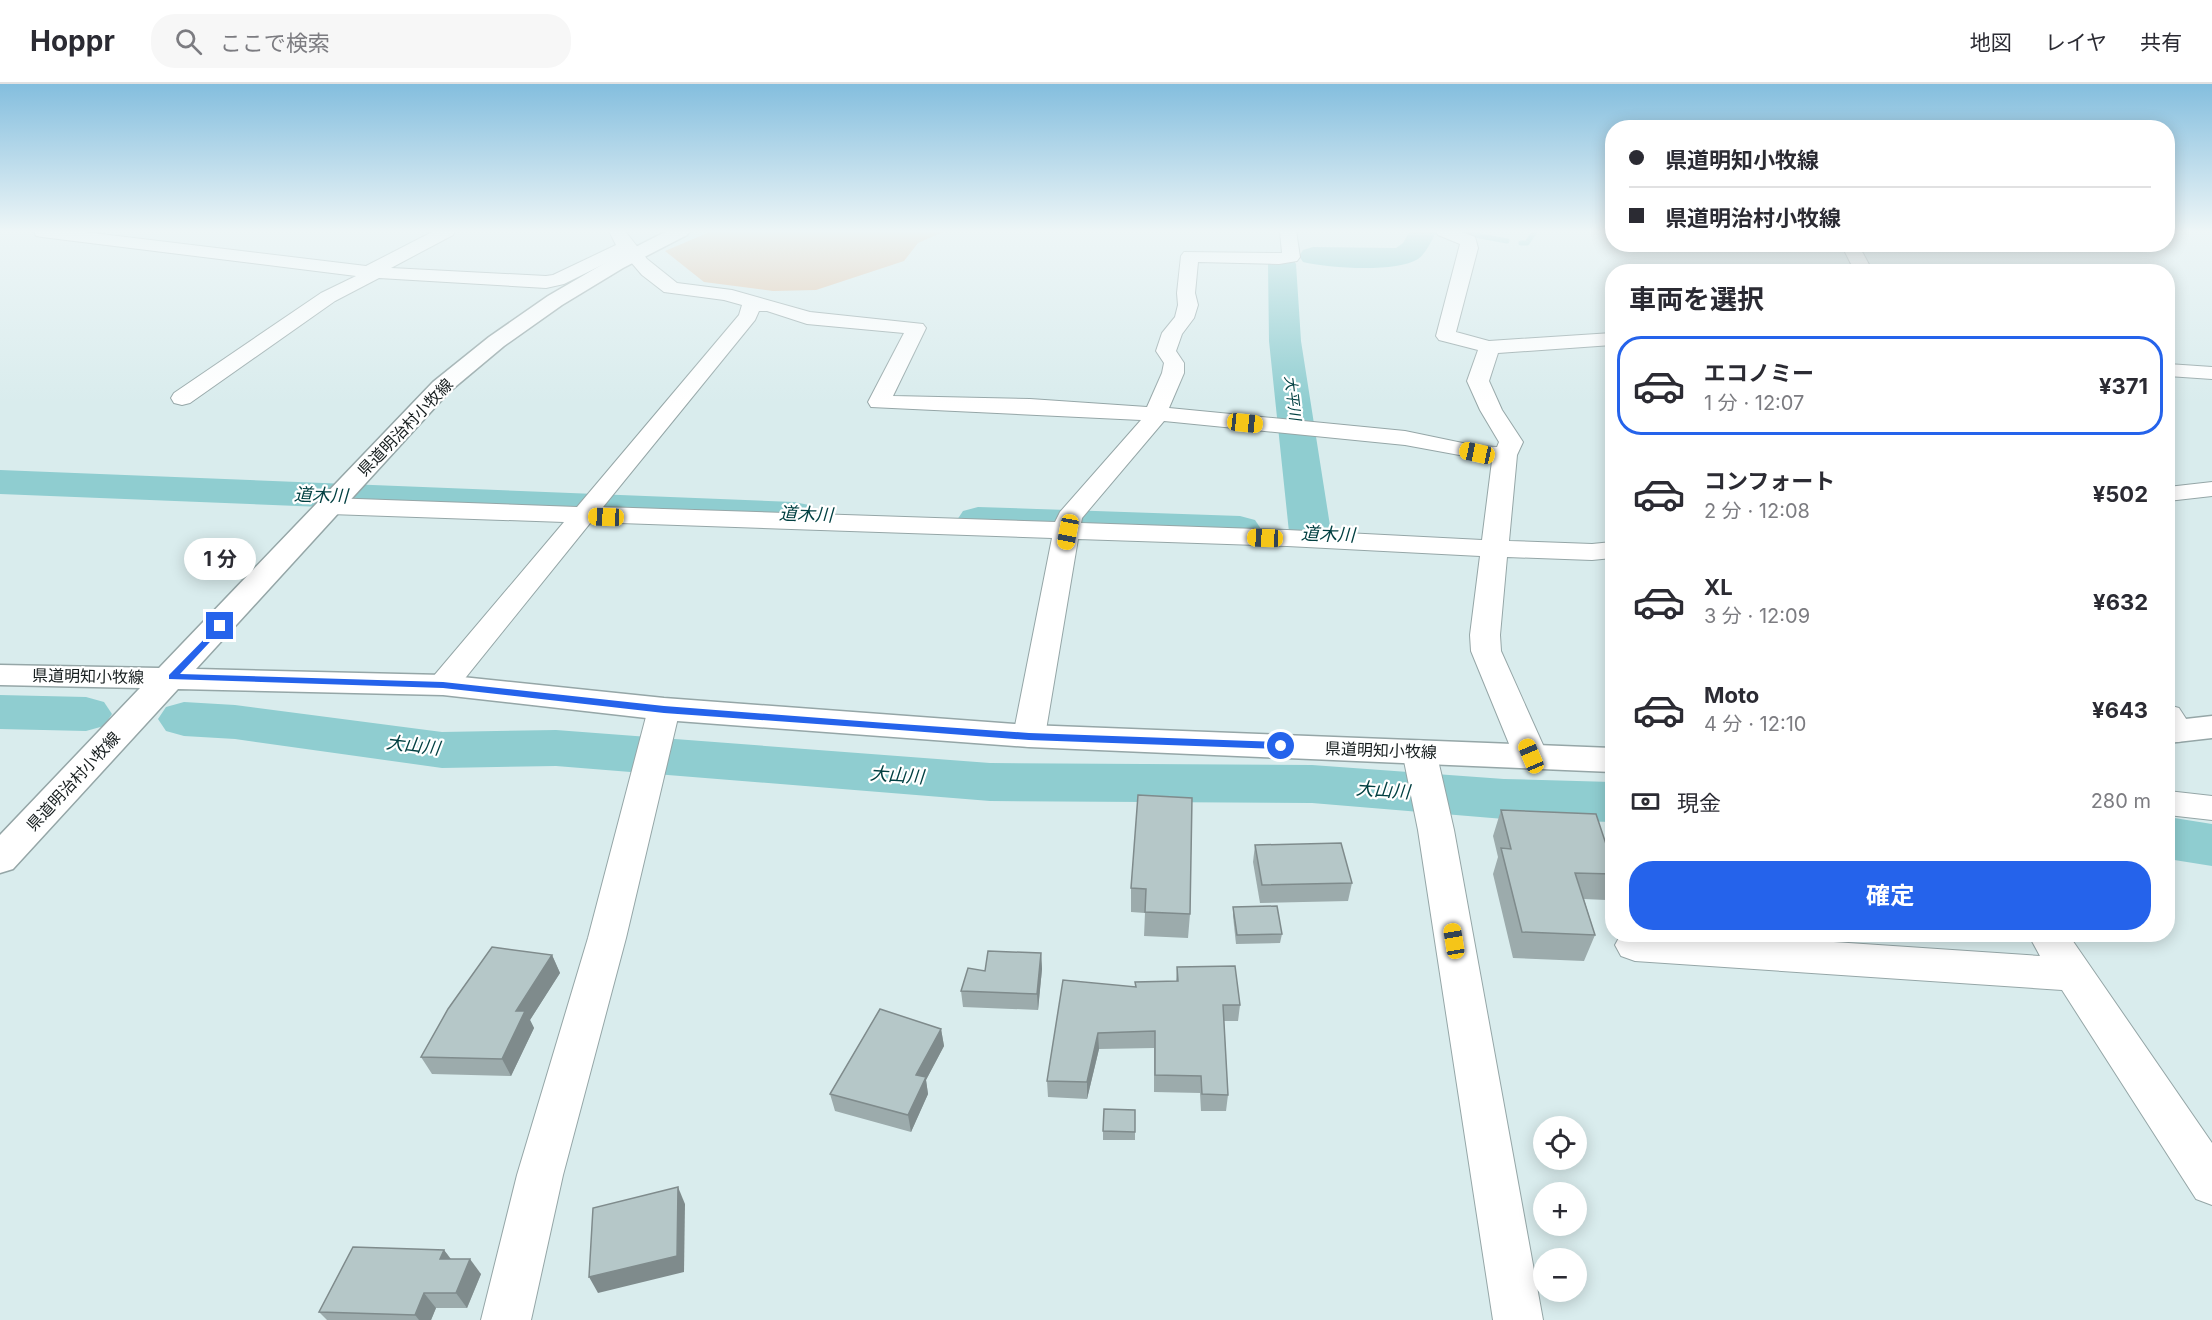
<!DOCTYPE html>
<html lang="ja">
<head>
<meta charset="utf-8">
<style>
	body { margin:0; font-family:Inter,"Noto Sans JP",sans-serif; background:#f7f7f7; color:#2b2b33; height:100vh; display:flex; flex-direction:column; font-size:22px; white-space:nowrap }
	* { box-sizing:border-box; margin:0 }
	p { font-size:20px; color:#7c7c81 }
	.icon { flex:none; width:33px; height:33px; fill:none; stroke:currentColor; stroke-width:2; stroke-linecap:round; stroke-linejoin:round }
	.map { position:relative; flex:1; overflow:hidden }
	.drawer { position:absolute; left:1605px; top:180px; width:570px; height:678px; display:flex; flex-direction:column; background:#fff; border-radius:24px; box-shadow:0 3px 15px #0003 }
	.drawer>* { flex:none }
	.banner { position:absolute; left:1605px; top:36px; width:570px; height:132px; border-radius:24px; box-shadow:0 3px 15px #0003; display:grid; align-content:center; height:132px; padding:0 24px; background:#fff }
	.fabs { position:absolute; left:1533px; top:1032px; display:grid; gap:12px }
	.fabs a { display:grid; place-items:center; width:54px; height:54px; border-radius:50%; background:#fff; box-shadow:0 3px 15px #0003; font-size:30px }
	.end { position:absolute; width:27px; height:27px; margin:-14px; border:8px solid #2563eb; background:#fff; box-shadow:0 0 0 3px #fff }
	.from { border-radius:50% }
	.bubble { position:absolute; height:42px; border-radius:21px; background:#fff; box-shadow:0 3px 15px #0003; font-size:20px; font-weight:700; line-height:42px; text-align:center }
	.car { position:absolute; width:18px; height:36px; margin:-18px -9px; border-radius:8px; box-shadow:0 0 4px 2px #0007; background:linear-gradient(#f5c518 24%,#345 0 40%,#f5c518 0 76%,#345 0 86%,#f5c518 0) }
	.banner b { display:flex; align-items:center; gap:21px; height:57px; font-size:22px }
	.banner b+b { border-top:2px solid #e1e1e2 }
	.banner i { width:15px; height:15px; background:#2b2b33 }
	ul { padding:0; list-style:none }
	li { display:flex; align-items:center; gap:18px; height:99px; margin:0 12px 9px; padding:0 12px; border:3px solid transparent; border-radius:24px }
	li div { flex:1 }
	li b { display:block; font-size:22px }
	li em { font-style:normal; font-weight:700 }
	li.selected { border-color:#2563eb }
	li>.icon { width:54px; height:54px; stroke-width:1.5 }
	h2 { padding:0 24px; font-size:27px; line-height:72px }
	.pay { display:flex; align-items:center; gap:15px; height:66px; padding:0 24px; font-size:22px }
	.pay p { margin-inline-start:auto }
	.cta { display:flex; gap:12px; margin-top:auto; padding:12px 24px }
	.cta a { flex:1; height:69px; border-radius:24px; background:#2563eb; color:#fff; font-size:24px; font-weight:700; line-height:69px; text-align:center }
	header { display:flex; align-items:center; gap:36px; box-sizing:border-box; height:84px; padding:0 30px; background:#fff; border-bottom:2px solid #e1e1e2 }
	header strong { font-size:28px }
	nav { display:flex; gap:33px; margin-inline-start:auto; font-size:21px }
	.search { width:420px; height:54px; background:#f7f7f7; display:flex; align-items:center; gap:15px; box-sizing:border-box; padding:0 21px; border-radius:24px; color:#7c7c81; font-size:22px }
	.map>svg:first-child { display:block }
	.green { fill:#e2c2a5 }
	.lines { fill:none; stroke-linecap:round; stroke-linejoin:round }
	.stream { stroke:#8fcdd0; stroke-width:5 }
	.river { fill:#8fcdd0; fill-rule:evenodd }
	.minor-casing { stroke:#95a6a7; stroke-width:2 }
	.major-casing { stroke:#95a6a7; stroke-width:3 }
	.minor { fill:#fff; fill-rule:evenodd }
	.major { fill:#fff; fill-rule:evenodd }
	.wall { fill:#9cabac }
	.shaded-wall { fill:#7f8b8c }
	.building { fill:#b5c7c8; stroke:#7f8b8c; stroke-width:1.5 }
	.route { fill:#2563eb }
	.labels { text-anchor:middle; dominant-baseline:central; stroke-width:4.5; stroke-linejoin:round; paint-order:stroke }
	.far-water-label { font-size:15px; font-style:italic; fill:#024042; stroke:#fff }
	.street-label { font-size:16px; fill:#161d1e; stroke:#fff }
	.water-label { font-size:18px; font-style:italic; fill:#024042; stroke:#fff }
</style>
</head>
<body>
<header>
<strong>Hoppr</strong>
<div class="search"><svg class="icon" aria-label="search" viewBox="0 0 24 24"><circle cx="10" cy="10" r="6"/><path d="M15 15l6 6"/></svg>ここで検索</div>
<nav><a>地図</a><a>レイヤ</a><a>共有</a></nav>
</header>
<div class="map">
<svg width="2212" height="1236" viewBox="0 0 2212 1236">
	<rect width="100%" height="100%" fill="#d9eced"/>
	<polygon class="green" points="712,147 945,147 918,159 904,177 816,206 773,207 704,198 665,167"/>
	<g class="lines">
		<g class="stream">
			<polyline points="1453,147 1507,157"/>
			<polyline points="1420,152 1439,147"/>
			<polyline points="1521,159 1527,159 1535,147"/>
		</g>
		<g class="river">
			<path d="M 1410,147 L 1430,147 L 1434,152 C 1430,160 1425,170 1418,175 C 1396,189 1328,184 1303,178 L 1299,172 L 1303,166 L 1313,163 L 1396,164 L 1403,159 Z"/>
			<polygon points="1282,171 1292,174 1296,180 1301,257 1331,448 1325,457 1310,461 1295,457 1289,448 1269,257 1268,180 1272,174"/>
			<polygon points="0,386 794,418 809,421 815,430 809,439 794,442 0,410"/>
			<polygon points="978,423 1240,432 1255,436 1261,445 1255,454 1240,458 978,449 963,445 957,436 963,427"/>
			<polygon points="0,611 86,613 104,618 112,630 104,642 86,647 0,645"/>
			<polygon points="184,618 235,621 442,648 556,646 990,679 1312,681 1504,695 1612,698 1612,738 1504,735 1312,719 990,717 556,682 442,684 235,655 184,652 166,647 158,635 166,623"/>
			<polygon points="2168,733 2212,740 2212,782 2168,775"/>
		</g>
		<g class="minor-casing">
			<g id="minor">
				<path d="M 34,147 L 76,147 L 366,182 L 434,147 L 455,147 L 453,151 L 391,184 L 546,192 L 553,191 L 616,161 L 609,147 L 625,147 L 647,175 L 677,199 L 732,206 L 810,228 L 923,240 L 926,244 L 893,312 L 1030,315 L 1147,323 L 1162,289 L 1164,279 L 1156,267 L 1162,249 L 1175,233 L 1178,221 L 1177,209 L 1181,172 L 1184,168 L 1282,169 L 1280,147 L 1296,147 L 1300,173 L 1297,177 L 1279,180 L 1198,178 L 1195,209 L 1198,221 L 1194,234 L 1182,250 L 1176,267 L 1184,279 L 1184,289 L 1169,324 L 1405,347 L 1477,362 L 1497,363 L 1499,358 L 1480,326 L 1467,297 L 1478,266 L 1439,256 L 1436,252 L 1460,160 L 1438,151 L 1436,147 L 1459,147 L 1475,153 L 1478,164 L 1456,248 L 1489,257 L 1612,249 L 1612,261 L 1498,269 L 1489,297 L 1502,326 L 1523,358 L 1517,371 L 1509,457 L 1592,460 L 1612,458 L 1612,474 L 1592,476 L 1507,473 L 1500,551 L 1501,567 L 1548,672 L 1543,680 L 1531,683 L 1519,680 L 1514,672 L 1471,567 L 1470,551 L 1480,472 L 1287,462 L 1078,455 L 1045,652 L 1041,660 L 1029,663 L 1017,660 L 1013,652 L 1052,454 L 591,438 L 454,608 L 443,611 L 432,608 L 428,601 L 432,594 L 564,438 L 330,430 L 321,427 L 317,422 L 321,417 L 330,414 L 577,423 L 739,231 L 742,221 L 724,216 L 664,208 L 642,191 L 624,170 L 564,200 L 546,204 L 379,194 L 335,217 L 190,319 L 182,321 L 174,319 L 171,314 L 174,309 L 321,209 L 356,192 L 42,153 L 36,152 ZM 759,227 L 767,227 L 807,240 L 904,249 L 868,318 L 871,323 L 1141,336 L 1060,428 L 1055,438 L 603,423 L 755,236 ZM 1164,337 L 1405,361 L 1492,377 L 1482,456 L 1287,446 L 1081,439 L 1082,434 Z"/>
				<polygon points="1841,160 1858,160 1873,188 1855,188"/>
				<polygon points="2168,280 2212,283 2212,295 2168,292"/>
				<polygon points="2212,398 2212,412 2168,417 2168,403"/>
				<polygon points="664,615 675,618 680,625 626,854 563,1091 531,1236 481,1236 517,1091 588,854 648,625 653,618"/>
				<polygon points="2168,621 2179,624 2194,647 2189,655 2178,658 2168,655"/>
				<polygon points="1419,656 1431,659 1436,667 1454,746 1543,1236 1493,1236 1418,746 1402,667 1407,659"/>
				<polygon points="2168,707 2212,712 2212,736 2168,731"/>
				<polygon points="1621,850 1714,850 2040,872 2028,850 2068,850 2212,1059 2212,1121 2196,1115 2062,906 1635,877 1621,872 1615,861"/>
			</g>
		</g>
		<g class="major-casing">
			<g id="major">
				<polygon points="667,147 690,147 687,151 623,184 562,221 504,262 449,308 196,585 443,591 664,614 1029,641 1612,664 1612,688 1029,663 664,636 443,611 178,605 13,785 0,789 0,751 140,604 0,601 0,581 159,584 433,298 489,253 548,212 610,176"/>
				<polygon points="2212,632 2212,654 2168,659 2168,637"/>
			</g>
		</g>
		<use href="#minor" class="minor"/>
		<use href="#major" class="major"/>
	</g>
	<g class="wall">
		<polygon points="1192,714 1190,830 1188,854 1144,852 1145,829 1131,828 1131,804"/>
		<polygon points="1501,726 1612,778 1612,801 1606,816 1584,815 1595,851 1584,877 1513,874 1493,790 1498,773 1493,752"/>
		<polygon points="1255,761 1352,799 1348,817 1260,819 1253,778"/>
		<polygon points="1233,823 1282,850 1280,859 1236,860 1233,832"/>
		<polygon points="1041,869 1042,885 1038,926 963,923 961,907 985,887"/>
		<polygon points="552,871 560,889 530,936 534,944 511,992 432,990 421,973"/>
		<polygon points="1177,883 1240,921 1238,937 1224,937 1228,1011 1226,1027 1201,1027 1200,1009 1154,1008 1154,964 1099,965 1087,1015 1048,1013 1047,997 1135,902 1176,897"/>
		<polygon points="941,945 944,962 926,996 928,1010 911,1048 835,1027 830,1010"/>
		<polygon points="1135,1026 1135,1056 1103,1056 1103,1047"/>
		<polygon points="444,1166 451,1175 481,1190 467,1224 436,1224 431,1236 327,1236 319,1228"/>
	</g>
	<g class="shaded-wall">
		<polygon points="1041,869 1042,885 1038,926 1037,910"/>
		<polygon points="552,871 560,889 530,936 534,944 511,992 502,975 516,927"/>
		<polygon points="941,945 944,962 926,996 928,1010 911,1048 908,1031 916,991"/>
		<polygon points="1098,949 1099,965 1087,1015 1087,998"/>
		<polygon points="678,1103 685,1120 684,1188 598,1209 589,1193"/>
		<polygon points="444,1166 455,1181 440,1175"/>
		<polygon points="470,1175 481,1190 467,1224 456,1209"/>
		<polygon points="424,1209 436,1224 431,1236 419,1236 415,1231"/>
	</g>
	<g class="building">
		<polygon points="1138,711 1192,714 1190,830 1145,828 1146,805 1131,804"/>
		<polygon points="1501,726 1596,730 1612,778 1612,790 1575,789 1595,851 1522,848 1501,764 1511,765"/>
		<polygon points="1341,759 1352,799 1262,801 1255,761"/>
		<polygon points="1277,822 1282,850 1237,851 1233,823"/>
		<polygon points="492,863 552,871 516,927 525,927 502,975 421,973 448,925"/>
		<polygon points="988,867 1041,869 1037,910 961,907 968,884 985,887"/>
		<polygon points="1235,882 1240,921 1223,921 1228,1011 1202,1010 1201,992 1155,991 1155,947 1098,949 1087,998 1047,997 1063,896 1136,903 1135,898 1178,897 1177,883"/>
		<polygon points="880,925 941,945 916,991 926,993 908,1031 830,1010"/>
		<polygon points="1104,1025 1135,1026 1135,1048 1103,1047"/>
		<polygon points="678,1103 677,1172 589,1193 593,1124"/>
		<polygon points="353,1163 444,1166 440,1175 470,1175 456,1209 424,1209 415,1231 319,1228"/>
	</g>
	<linearGradient id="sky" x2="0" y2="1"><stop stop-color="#84bede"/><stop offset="0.46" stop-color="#eef6f7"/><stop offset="1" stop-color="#eef6f7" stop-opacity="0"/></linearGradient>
	<rect width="2212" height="320" fill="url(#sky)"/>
	<polygon class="route" points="220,539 223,540 223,544 180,590 443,598 664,622 886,639 1029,649 1281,658 1286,662 1281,665 1029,656 886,645 664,629 443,604 169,595 169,591"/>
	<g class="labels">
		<g class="far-water-label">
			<text transform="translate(1293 314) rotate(83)">大平川</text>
		</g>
		<g class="street-label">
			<text transform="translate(405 343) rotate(-46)">県道明治村小牧線</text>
			<text transform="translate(88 592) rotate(1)">県道明知小牧線</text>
			<text transform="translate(1381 666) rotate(2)">県道明知小牧線</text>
			<text transform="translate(73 697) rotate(-47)">県道明治村小牧線</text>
		</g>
		<g class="water-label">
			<text transform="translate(321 411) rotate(2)">道木川</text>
			<text transform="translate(806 430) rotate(2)">道木川</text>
			<text transform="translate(1328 450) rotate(2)">道木川</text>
			<text transform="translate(413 661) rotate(7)">大山川</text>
			<text transform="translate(897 691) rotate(4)">大山川</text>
			<text transform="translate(1383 706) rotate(4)">大山川</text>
		</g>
	</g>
</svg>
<div class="fabs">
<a><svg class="icon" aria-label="locate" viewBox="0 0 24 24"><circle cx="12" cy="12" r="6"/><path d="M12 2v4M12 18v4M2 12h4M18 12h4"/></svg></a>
<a>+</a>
<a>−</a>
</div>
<i class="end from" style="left:1281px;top:662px"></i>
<i class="end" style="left:220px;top:542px"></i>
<div class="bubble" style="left:184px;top:454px;width:72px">1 分</div>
<i class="car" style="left:1245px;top:339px;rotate:96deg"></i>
<i class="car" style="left:1477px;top:369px;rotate:282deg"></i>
<i class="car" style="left:606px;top:433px;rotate:272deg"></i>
<i class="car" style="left:1068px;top:448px;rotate:191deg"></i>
<i class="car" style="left:1265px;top:454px;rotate:272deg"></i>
<i class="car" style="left:1531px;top:672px;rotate:337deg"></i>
<i class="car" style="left:1454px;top:857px;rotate:351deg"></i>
<div class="banner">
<b><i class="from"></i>県道明知小牧線</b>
<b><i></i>県道明治村小牧線</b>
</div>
<section class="drawer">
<h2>車両を選択</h2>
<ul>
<li class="selected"><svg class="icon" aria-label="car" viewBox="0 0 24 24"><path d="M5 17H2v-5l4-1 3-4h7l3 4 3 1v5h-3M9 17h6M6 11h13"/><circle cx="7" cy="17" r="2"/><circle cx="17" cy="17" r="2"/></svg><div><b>エコノミー</b><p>1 分 · 12:07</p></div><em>¥371</em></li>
<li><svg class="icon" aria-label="car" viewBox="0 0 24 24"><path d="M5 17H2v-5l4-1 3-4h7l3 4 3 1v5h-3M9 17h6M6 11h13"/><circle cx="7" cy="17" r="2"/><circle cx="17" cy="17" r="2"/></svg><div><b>コンフォート</b><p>2 分 · 12:08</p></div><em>¥502</em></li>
<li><svg class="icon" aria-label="car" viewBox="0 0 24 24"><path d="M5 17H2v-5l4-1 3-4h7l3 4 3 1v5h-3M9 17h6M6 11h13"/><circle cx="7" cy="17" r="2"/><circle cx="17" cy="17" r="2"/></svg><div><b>XL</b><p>3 分 · 12:09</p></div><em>¥632</em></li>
<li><svg class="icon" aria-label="car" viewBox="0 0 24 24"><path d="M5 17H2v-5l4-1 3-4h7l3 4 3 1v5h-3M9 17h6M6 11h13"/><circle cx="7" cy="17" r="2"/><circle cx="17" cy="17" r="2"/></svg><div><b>Moto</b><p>4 分 · 12:10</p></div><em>¥643</em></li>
</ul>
<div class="pay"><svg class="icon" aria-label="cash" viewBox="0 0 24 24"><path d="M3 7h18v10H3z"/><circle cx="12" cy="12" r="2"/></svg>現金<p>280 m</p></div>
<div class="cta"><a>確定</a></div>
</section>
</div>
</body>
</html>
